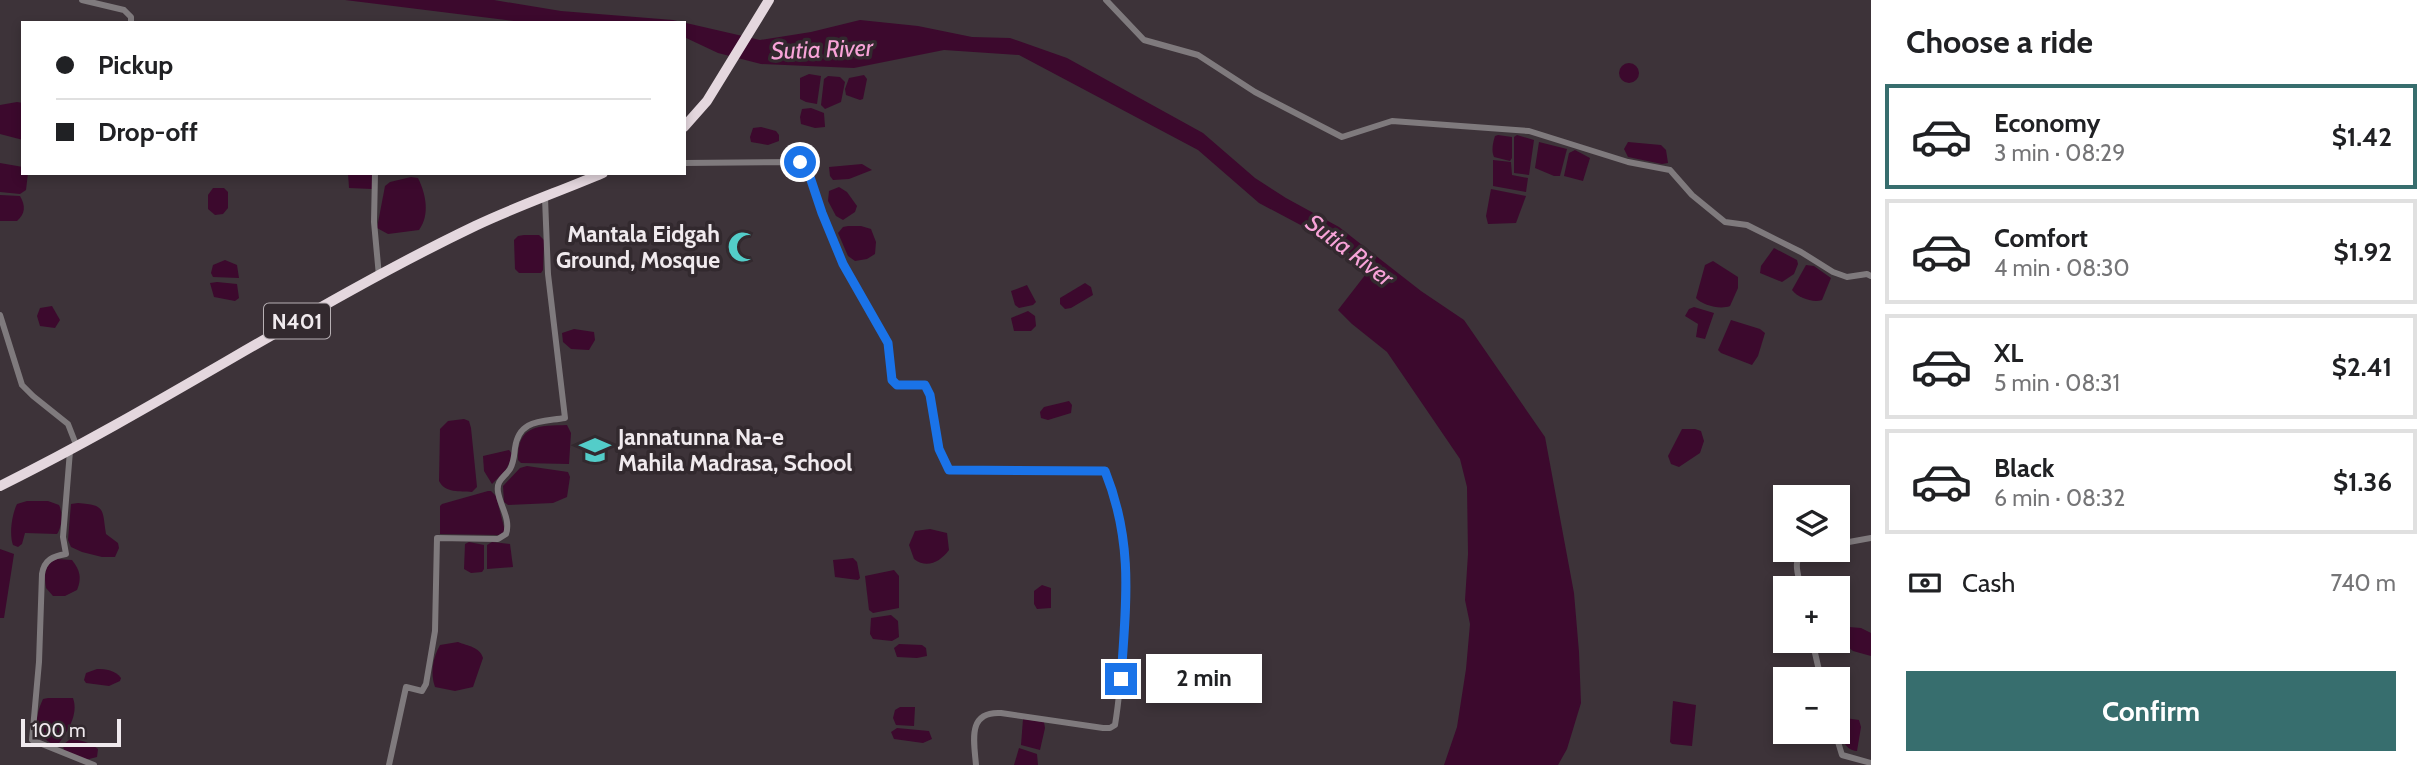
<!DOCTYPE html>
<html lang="en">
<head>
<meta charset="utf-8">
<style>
	body { margin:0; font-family:Cabin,sans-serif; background:#f6f6f6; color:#202124; height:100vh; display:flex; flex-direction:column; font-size:26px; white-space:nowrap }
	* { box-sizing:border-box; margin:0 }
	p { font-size:23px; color:#757577 }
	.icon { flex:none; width:38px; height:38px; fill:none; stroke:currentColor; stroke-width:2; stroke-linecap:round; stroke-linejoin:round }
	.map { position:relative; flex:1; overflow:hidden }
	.drawer { display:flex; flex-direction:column; background:#fff; width:560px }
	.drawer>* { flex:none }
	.guide { position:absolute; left:21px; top:21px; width:665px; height:154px; border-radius:0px; box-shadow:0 4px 10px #0003; display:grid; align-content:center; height:154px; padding:0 35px; background:#fff }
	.fabs { position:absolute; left:1773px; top:485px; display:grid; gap:14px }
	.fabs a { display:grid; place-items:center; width:77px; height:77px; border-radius:0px; background:#fff; box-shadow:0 4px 10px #0003; font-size:35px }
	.scale { position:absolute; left:21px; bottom:18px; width:100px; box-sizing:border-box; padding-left:7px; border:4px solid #f0eaee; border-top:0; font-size:19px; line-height:24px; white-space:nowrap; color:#f0eaee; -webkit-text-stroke:5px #32292e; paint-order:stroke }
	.end { position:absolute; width:32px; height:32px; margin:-16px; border:9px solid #1a73e8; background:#fff; box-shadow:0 0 0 4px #fff }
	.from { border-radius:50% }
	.bubble { position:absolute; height:49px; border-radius:0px; background:#fff; box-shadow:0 4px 10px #0003; font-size:23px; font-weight:700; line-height:49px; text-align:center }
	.guide b { display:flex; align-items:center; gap:24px; height:66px; font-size:26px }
	.guide b+b { border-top:2px solid #e0e0e0 }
	.guide i { width:18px; height:18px; background:#202124 }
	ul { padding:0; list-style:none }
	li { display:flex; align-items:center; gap:21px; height:105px; margin:0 14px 10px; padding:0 21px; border:4px solid #e0e0e0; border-radius:0px }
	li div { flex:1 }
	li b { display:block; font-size:26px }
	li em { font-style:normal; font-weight:700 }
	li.active { border-color:#376e6e }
	li>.icon { width:63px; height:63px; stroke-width:1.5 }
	h2 { padding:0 35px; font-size:32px; line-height:84px }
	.pay { display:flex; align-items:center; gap:18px; height:77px; padding:0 35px; font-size:26px }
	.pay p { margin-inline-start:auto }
	.button { display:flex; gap:14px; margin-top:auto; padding:14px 35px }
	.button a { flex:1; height:80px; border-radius:0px; background:#376e6e; color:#fff; font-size:28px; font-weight:700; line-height:80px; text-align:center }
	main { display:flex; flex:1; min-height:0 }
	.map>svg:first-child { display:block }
	.water { fill:#3c092d }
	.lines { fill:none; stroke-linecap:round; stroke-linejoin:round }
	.street { stroke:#7f7a7d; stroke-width:6 }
	.highway { stroke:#e4d7de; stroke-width:10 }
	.route { stroke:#1a73e8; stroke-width:9 }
	.labels { text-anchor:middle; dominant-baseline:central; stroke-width:7; stroke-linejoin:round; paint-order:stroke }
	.shield { fill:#32292e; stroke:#b7b0b4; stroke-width:2 }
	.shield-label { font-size:21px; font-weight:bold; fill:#f0eaee }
	.poi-label { font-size:23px; font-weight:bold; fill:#f0eaee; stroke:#32292e; text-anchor:end }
	.water-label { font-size:24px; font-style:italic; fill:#f8a3d8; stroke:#32292e }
</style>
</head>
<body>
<main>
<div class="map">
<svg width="1871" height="765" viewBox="0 0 1871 765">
	<rect width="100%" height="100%" fill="#3d3339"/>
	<g class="water">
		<polygon points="345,0 494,0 561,11 673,20 760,40 811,32 860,20 918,26 972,37 1010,38 1067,58 1203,133 1255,178 1286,198 1339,227 1421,291 1464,320 1545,437 1574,593 1579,652 1581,703 1567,749 1558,765 1444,765 1457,727 1466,669 1470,624 1465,600 1468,554 1467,487 1460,459 1387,352 1352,324 1338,310 1369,270 1342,247 1259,203 1198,150 1019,55 944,50 854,68 761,64 718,53 684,37 684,23 530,23"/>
		<circle cx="1629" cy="73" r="10"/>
		<polygon points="809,74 821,76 817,104 806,102 800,99 800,78"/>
		<polygon points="864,75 867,79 863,99 860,100 846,95 845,89 849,78"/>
		<polygon points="828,76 840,77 845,82 841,102 825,109 821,105 824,79"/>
		<polygon points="17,102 23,103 23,140 0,134 0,105"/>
		<polygon points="811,108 824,113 825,127 815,128 801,124 800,117 802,109"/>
		<polygon points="761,127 776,131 779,135 779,141 768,145 751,142 750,137 753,128"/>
		<path d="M 1498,135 L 1512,137 L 1512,158 L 1510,161 L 1494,157 C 1491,151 1493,142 1495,136 Z"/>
		<polygon points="1517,135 1534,140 1529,175 1514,173 1514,137"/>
		<polygon points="1539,142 1567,149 1560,176 1554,176 1535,168"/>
		<polygon points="1628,142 1661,145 1666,150 1668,163 1662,164 1628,157 1624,149"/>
		<polygon points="1575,150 1590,158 1583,181 1564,176 1569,153"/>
		<polygon points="1493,160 1511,162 1512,175 1528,178 1526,192 1493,186"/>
		<polygon points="0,163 23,167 23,173 28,173 26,190 20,194 0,192"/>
		<polygon points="862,164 872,170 849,179 833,180 830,176 829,167"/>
		<polygon points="348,173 373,173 372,189 349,188"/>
		<path d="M 411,177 L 418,178 C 426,194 430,215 419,230 L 388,234 L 377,228 L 385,186 L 390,182 Z"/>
		<polygon points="839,187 847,192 857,206 855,212 843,220 836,216 828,201 829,191"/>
		<polygon points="213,188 224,188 228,192 228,208 223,214 215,215 208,209 208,195"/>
		<polygon points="1491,189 1526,196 1516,223 1488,224 1486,216"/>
		<path d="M 0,195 L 20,196 C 26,206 25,214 17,221 L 0,221 Z"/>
		<polygon points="848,226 861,226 871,229 876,242 875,254 867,259 855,261 848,256 838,233 843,227"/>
		<polygon points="524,235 539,235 544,240 543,270 541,273 519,273 515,269 514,240 518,236"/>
		<polygon points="1774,248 1797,260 1798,264 1794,274 1782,282 1760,273 1761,266"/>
		<polygon points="225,260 237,265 239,278 213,277 211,273 213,265"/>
		<path d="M 1713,261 L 1738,277 L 1738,288 L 1730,306 C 1720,310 1702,305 1696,298 L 1705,265 Z"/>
		<path d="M 1806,265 L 1814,266 L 1831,278 L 1822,300 C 1813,303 1798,298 1792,290 Z"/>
		<polygon points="217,282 237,284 239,298 235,301 214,297 210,283"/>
		<polygon points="1085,283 1091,287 1093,295 1071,308 1065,309 1060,304 1060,298"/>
		<polygon points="1027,285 1036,302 1033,305 1019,308 1015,305 1011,291"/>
		<polygon points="52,306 60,320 55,328 40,326 37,316 40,308"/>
		<polygon points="1694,307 1714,313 1705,339 1696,337 1698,324 1685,316 1689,309"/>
		<polygon points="1028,311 1035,316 1036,326 1031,331 1014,331 1011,318"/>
		<polygon points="1731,320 1760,329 1765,333 1758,356 1752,365 1721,353 1718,350"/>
		<polygon points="574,329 594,332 595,340 589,350 571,349 563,342 562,333"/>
		<polygon points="1069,401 1072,405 1071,413 1048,420 1041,418 1040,412 1044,407"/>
		<path d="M 464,419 L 469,421 L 471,428 L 477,487 L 472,492 C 460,491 445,493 439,481 L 440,429 L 448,421 Z"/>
		<path d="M 567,425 L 571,433 L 569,464 L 521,463 L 518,460 C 517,424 539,426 567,425 Z"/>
		<polygon points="1682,429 1695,429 1701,431 1704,441 1700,453 1679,467 1671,464 1668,456"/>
		<polygon points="509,450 513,455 506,470 492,484 484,471 483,456"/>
		<polygon points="527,466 568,472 570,477 567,497 553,503 508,505 504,502 503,486 520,468"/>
		<polygon points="488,491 491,491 496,496 505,531 499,535 440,534 440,506 442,504"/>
		<path d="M 27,501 L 48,501 L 59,505 C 63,513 62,527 57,534 L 25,533 L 22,544 L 18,547 L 13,545 C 9,534 12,514 17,504 Z"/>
		<path d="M 78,503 C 106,505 102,509 106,534 L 118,543 L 119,548 L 115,557 L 102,557 L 82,552 L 71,547 L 68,540 L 71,504 Z"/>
		<path d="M 930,529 L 947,533 L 949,550 C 940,562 927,569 914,559 L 909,545 L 915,531 Z"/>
		<polygon points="469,542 484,545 484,569 482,572 471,573 464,569 465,544"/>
		<polygon points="492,542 510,544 513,567 487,569 487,545"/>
		<polygon points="0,549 14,554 4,618 0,618"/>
		<polygon points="853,558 857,562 860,578 858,580 835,577 833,560"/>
		<path d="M 57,559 L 72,560 C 80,570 82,578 77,590 L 65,596 L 53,596 L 46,588 C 44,575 44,564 57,559 Z"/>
		<polygon points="894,570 899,576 899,608 873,613 869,610 865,576"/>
		<polygon points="1042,585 1051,588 1051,608 1037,609 1034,604 1034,591"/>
		<polygon points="891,615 898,621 899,637 892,641 873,639 870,634 871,618"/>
		<polygon points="1849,627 1861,628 1871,633 1871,656 1853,651 1843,643"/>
		<path d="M 458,642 C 468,646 480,647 483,658 L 473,687 L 455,691 L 435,687 C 430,673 433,657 440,645 Z"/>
		<polygon points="899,644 922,645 926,648 927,656 917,658 897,657 894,648"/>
		<path d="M 97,669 C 106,669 115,670 121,678 L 120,681 L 109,686 L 86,683 L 84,680 L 86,673 Z"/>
		<path d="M 48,698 L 73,698 C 79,715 67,732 57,746 C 34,737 33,720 43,699 Z"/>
		<polygon points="1673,701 1696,705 1692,746 1672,744 1670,742"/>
		<polygon points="900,707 915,707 914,726 896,725 893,718 895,710"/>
		<path d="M 1838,717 L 1859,720 L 1861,727 L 1857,751 C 1843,751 1837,729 1838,717 Z"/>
		<polygon points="1023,719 1044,722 1045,728 1040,750 1021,745"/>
		<polygon points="897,728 929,731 932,739 923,743 894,739 891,732"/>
		<path d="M 70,739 C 81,740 89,742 98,749 L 97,757 L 85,760 L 64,751 L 63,745 Z"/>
		<polygon points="1019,748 1037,754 1038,765 1014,765"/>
	</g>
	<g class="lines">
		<g class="street">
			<polyline points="82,0 124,10 131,17 131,23"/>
			<polyline points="1106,0 1144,40 1198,55 1255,92 1342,137 1392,121 1529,131 1628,162 1670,170 1692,195 1725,222 1747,225 1801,252 1833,272 1847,277 1867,274 1871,276"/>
			<path d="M 684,163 L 800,162 L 806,165 L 822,213 L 843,264 L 888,343 L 892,380 L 897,385 L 925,385 L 930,395 L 939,449 L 949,470 L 1105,471 C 1127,527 1128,575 1124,634 C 1122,665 1120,695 1115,725 L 1110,728 L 1103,728 L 1001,713 C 967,711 974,741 976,765"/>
			<polyline points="375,173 374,222 379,276"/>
			<polyline points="0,315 22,385 33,396 68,424 77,447"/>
			<path d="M 70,451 L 63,537 L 66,554 C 53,556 44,560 42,574 L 39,662 L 32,740 L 94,765"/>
			<polyline points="1838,544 1871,538"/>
			<path d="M 1801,588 C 1798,574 1792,560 1804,550"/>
			<polyline points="1812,640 1821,679"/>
			<polyline points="1835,732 1842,755 1871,763"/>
			<path d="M 389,765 L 406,687 L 422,691 L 426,684 L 435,631 L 437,538 L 498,539 L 506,534 C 511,519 500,506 498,492 C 496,480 505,477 510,469 C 514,462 514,456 515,448 C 519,419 541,422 565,418 L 548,274 L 545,198"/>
		</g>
		<g class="highway">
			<polyline points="684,127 707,101 769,0"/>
			<path d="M 0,486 C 162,406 312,304 475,226 C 517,206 561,191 603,173"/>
		</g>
	</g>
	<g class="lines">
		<path class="route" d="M 800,162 L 806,165 L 822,213 L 843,264 L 888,343 L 892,380 L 897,385 L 925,385 L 930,395 L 939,449 L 949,470 L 1105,471 C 1134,543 1126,603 1121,679"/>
	</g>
	<defs>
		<g id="mosque-bare" transform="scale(2.415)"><path d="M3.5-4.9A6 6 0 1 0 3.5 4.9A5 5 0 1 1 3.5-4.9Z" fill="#53cdc9" stroke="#32292e" stroke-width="2.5" paint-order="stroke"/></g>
		<g id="school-bare" transform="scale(2.415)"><path d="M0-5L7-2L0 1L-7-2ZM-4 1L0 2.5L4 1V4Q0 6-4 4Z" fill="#53cdc9" stroke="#32292e" stroke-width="2.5" paint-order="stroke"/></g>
	</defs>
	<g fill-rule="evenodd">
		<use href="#mosque-bare" x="743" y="247"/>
		<use href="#school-bare" x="595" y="450"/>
	</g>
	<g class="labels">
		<rect class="shield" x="264" y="303.5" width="66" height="35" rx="5"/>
		<g class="shield-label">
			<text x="297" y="321">N401</text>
		</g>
		<g class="poi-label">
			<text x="720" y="234">Mantala Eidgah<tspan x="720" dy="26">Ground, Mosque</tspan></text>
			<text x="618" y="437" text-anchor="start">Jannatunna Na-e<tspan x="618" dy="26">Mahila Madrasa, School</tspan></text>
		</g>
		<g class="water-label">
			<text transform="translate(822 49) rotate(-2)">Sutia River</text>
			<text transform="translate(1350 250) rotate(37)">Sutia River</text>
		</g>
	</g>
</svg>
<div class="fabs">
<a><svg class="icon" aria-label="layers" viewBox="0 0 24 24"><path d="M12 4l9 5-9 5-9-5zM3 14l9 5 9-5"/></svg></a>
<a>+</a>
<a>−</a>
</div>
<div class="scale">100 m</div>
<i class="end from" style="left:800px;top:162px"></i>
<i class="end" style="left:1121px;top:679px"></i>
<div class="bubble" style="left:1146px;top:654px;width:116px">2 min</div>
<div class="guide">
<b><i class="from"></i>Pickup</b>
<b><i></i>Drop-off</b>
</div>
</div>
<section class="drawer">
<h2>Choose a ride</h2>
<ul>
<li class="active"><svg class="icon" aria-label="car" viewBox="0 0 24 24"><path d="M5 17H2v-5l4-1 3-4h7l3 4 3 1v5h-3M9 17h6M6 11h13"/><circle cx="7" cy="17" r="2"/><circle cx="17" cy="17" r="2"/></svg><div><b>Economy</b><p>3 min · 08:29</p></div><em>$1.42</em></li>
<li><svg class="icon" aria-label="car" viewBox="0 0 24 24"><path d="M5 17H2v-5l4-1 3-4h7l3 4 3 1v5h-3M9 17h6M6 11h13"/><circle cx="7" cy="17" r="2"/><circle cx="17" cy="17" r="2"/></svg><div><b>Comfort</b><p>4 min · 08:30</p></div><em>$1.92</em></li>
<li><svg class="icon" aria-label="car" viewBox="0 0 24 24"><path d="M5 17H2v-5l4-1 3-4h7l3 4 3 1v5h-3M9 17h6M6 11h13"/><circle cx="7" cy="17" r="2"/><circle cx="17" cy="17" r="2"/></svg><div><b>XL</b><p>5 min · 08:31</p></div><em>$2.41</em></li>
<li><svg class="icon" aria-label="car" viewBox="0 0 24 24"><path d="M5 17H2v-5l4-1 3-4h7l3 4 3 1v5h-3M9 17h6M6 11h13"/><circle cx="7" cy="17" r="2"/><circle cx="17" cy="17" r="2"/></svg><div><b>Black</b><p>6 min · 08:32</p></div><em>$1.36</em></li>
</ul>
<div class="pay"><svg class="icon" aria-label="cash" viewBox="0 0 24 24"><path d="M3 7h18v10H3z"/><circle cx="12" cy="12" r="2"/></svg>Cash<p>740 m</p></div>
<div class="button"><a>Confirm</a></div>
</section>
</main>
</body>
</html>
